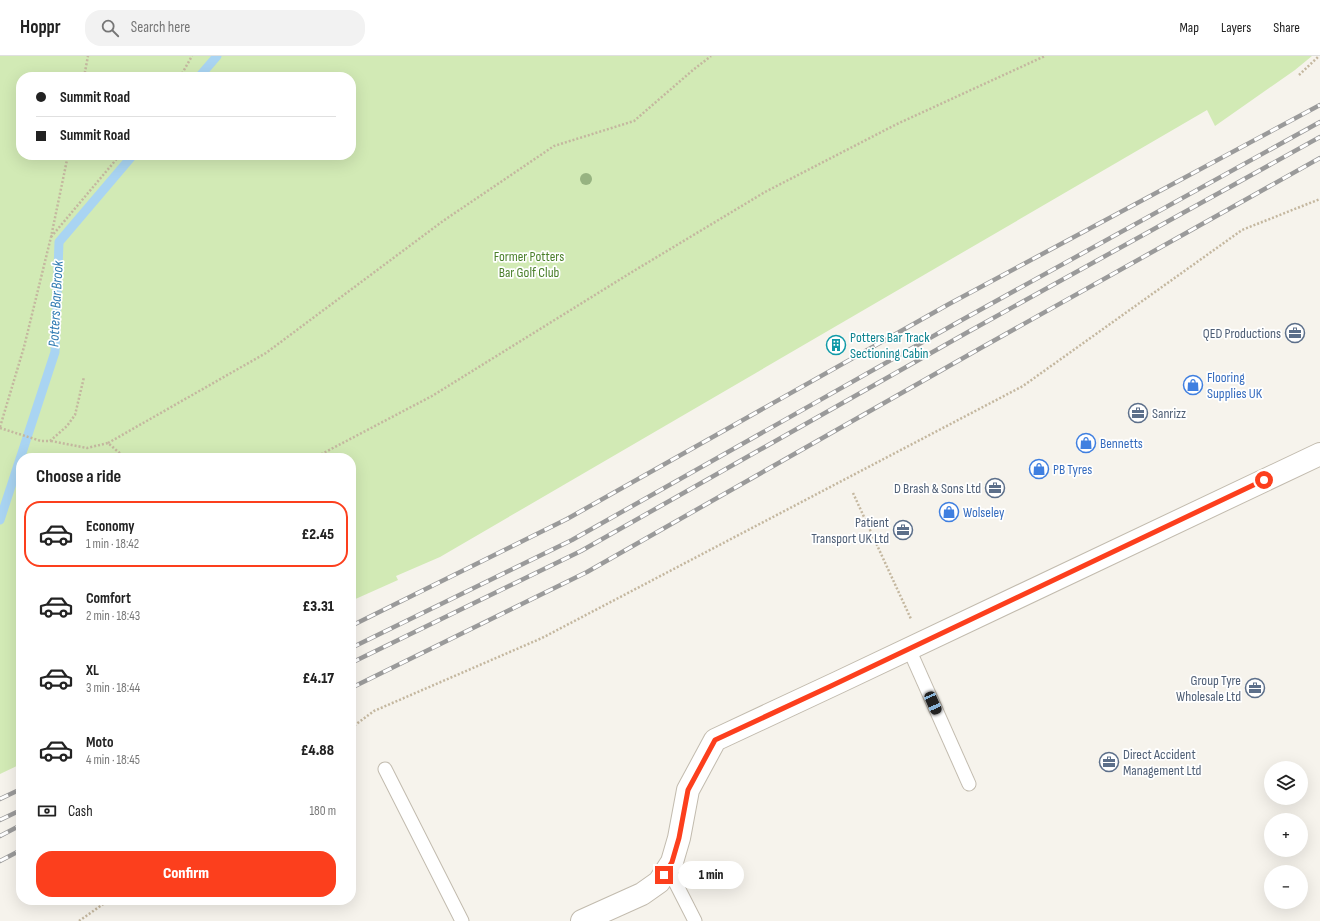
<!DOCTYPE html>
<html lang="en">
<head>
<meta charset="utf-8">
<style>
	body { margin:0; font-family:"Sofia Sans Condensed",sans-serif; background:#f2f2f2; color:#222; height:100vh; display:flex; flex-direction:column; font-size:15px; white-space:nowrap }
	* { box-sizing:border-box; margin:0 }
	p { font-size:13px; color:#767676 }
	.icon { flex:none; width:22px; height:22px; fill:none; stroke:currentColor; stroke-width:2; stroke-linecap:round; stroke-linejoin:round }
	.map { position:relative; flex:1; overflow:hidden }
	.panel { position:absolute; left:16px; top:397px; width:340px; height:452px; display:flex; flex-direction:column; background:#fff; border-radius:16px; box-shadow:0 4px 16px #0002 }
	.panel>* { flex:none }
	.banner { position:absolute; left:16px; top:16px; width:340px; height:88px; border-radius:16px; box-shadow:0 4px 16px #0002; display:grid; align-content:center; height:88px; padding:0 20px; background:#fff }
	.buttons { position:absolute; left:1264px; top:705px; display:grid; gap:8px }
	.buttons a { display:grid; place-items:center; width:44px; height:44px; border-radius:50%; background:#fff; box-shadow:0 4px 16px #0002; font-size:20px }
	.end { position:absolute; width:18px; height:18px; margin:-9px; border:5px solid #fc3f1d; background:#fff; box-shadow:0 0 0 2px #fff }
	.from { border-radius:50% }
	.bubble { position:absolute; height:28px; border-radius:14px; background:#fff; box-shadow:0 4px 16px #0002; font-size:13px; font-weight:800; line-height:28px; text-align:center }
	.car { position:absolute; width:12px; height:24px; margin:-12px -6px; border-radius:5px; box-shadow:0 0 3px 1px #0007; background:linear-gradient(#222 24%,#8ab4d8 0 40%,#222 0 76%,#8ab4d8 0 86%,#222 0) }
	.banner b { display:flex; align-items:center; gap:14px; height:38px; font-size:15px }
	.banner b+b { border-top:1px solid #e0e0e0 }
	.banner i { width:10px; height:10px; background:#222 }
	ul { padding:0; list-style:none }
	li { display:flex; align-items:center; gap:12px; height:66px; margin:0 8px 6px; padding:0 12px; border:2px solid transparent; border-radius:16px }
	li div { flex:1 }
	li b { display:block; font-size:15px }
	li em { font-style:normal; font-weight:800 }
	li.active { border-color:#fc3f1d }
	li>.icon { width:36px; height:36px; stroke-width:1.5 }
	h2 { padding:0 20px; font-size:18px; line-height:48px }
	.pay { display:flex; align-items:center; gap:10px; height:44px; padding:0 20px; font-size:15px }
	.pay p { margin-inline-start:auto }
	.primary-button { display:flex; gap:8px; margin-top:auto; padding:8px 20px }
	.primary-button a { flex:1; height:46px; border-radius:16px; background:#fc3f1d; color:#fff; font-size:16px; font-weight:800; line-height:46px; text-align:center }
	header { display:flex; align-items:center; gap:24px; box-sizing:border-box; height:56px; padding:0 20px; background:#fff; border-bottom:1px solid #e0e0e0 }
	header strong { font-size:19px }
	nav { display:flex; gap:22px; margin-inline-start:auto; font-size:14px }
	.search { width:280px; height:36px; background:#f2f2f2; display:flex; align-items:center; gap:10px; box-sizing:border-box; padding:0 14px; border-radius:16px; color:#767676; font-size:15px }
	.map>svg:first-child { display:block }
	.green { fill:#d2eab5; fill-rule:evenodd }
	.lines { fill:none; stroke-linecap:round; stroke-linejoin:round }
	.stream { stroke:#a9d4f2; stroke-width:9 }
	.service-casing { stroke:#c2bbae; stroke-width:15 }
	.minor-casing { stroke:#c2bbae; stroke-width:24 }
	.path { stroke:#c4b79f; stroke-width:2.5; stroke-dasharray:2 2; stroke-linecap:butt }
	.service { stroke:#fff; stroke-width:13 }
	.minor { stroke:#fff; stroke-width:22 }
	.rail-casing { stroke:#9a9a9a; stroke-width:4.5 }
	.rail { stroke:#fff; stroke-width:3; stroke-dasharray:9; stroke-linecap:butt }
	.tree { fill:#97b381 }
	.route { stroke:#fc3f1d; stroke-width:5 }
	.labels { text-anchor:middle; dominant-baseline:central; stroke-width:3.5; stroke-linejoin:round; paint-order:stroke }
	.park-label { font-size:14px; fill:#4a7f2a; stroke:#fff }
	.service-label { font-size:14px; fill:#4e5e75; stroke:#fff; text-anchor:end }
	.culture-label { font-size:14px; fill:#0d838f; stroke:#fff; text-anchor:start }
	.shop-label { font-size:14px; fill:#366cbe; stroke:#fff; text-anchor:start }
	.water-label { font-size:15px; font-style:italic; fill:#2e7ab2; stroke:#fff }
</style>
</head>
<body>
<header>
<strong>Hoppr</strong>
<div class="search"><svg class="icon" aria-label="search" viewBox="0 0 24 24"><circle cx="10" cy="10" r="6"/><path d="M15 15l6 6"/></svg>Search here</div>
<nav><a>Map</a><a>Layers</a><a>Share</a></nav>
</header>
<div class="map">
<svg width="1320" height="865" viewBox="0 0 1320 865">
	<rect width="100%" height="100%" fill="#f6f3ec"/>
	<path class="green" d="M 0,0 L 1312,0 L 1295,14 L 1215,70 L 1207,54 L 440,501 L 396,520 L 398,524 L 351,545 L 351,402 L 21,402 L 21,708 L 0,718 ZM 21,21 L 351,21 L 351,99 L 21,99 Z"/>
	<g class="lines">
		<g class="stream">
			<polyline points="199,21 217,0"/>
			<polyline points="0,464 55,296 59,186 133,99"/>
		</g>
		<g class="service-casing">
			<g id="service">
				<polyline points="909,593 969,728"/>
				<polyline points="385,713 462,865"/>
				<polyline points="668,812 695,865"/>
			</g>
		</g>
		<g class="minor-casing">
			<polyline id="minor" points="582,865 642,838 659,826 672,806 679,782 688,734 715,684 839,626 1320,398"/>
		</g>
		<g class="path">
			<polyline points="1299,19 1319,0"/>
			<polyline points="84,21 88,0"/>
			<polyline points="180,21 192,0"/>
			<polyline points="51,181 120,99"/>
			<polyline points="0,371 24,291 51,181 68,99"/>
			<polyline points="0,372 41,385 50,385 67,370 75,359 84,321"/>
			<polyline points="51,385 87,392 108,387 123,400 124,402"/>
			<polyline points="108,387 266,297 443,165 554,90 634,65 693,14 711,0"/>
			<polyline points="314,402 432,340 632,216 765,136 897,68 1045,0"/>
			<polyline points="853,437 911,563"/>
			<polyline points="351,672 374,655 542,582 1023,330 1242,174 1320,143"/>
			<polyline points="79,865 109,844"/>
		</g>
		<use href="#service" class="service"/>
		<use href="#minor" class="minor"/>
		<g class="rail-casing">
			<g id="rail">
				<polyline points="351,570 567,463 949,248 1320,49"/>
				<polyline points="351,592 572,484 960,265 1320,66"/>
				<polyline points="351,607 581,495 968,276 1320,81"/>
				<polyline points="351,632 587,516 979,293 1320,102"/>
				<polyline points="0,743 21,733"/>
				<polyline points="0,764 21,754"/>
				<polyline points="0,780 21,769"/>
				<polyline points="0,805 21,794"/>
			</g>
		</g>
		<use href="#rail" class="rail"/>
	</g>
	<circle class="tree" cx="586" cy="123" r="6"/>
	<g class="lines">
		<polyline class="route" points="664,819 672,806 679,782 688,734 715,684 831,630 1264,424"/>
	</g>
	<defs>
		<g id="office-ring" transform="scale(1)"><circle r="9.5" fill="#fff" stroke="#5c6f8a" stroke-width="1.5"/><path d="M-6-3h4V-5.5h4V-3h4V5H-6ZM-1-4.5V-3h2v-1.5ZM-6 0V1H6V0Z" fill="#5c6f8a"/></g>
		<g id="building-ring" transform="scale(1)"><circle r="9.5" fill="#fff" stroke="#0f9aa8" stroke-width="1.5"/><path d="M-4-6H4V6H1V3H-1V6H-4ZM-2.5-4.3h1.7v1.8h-1.7ZM.8-4.3h1.7v1.8H.8ZM-2.5-1h1.7V.8h-1.7ZM.8-1h1.7V.8H.8Z" fill="#0f9aa8"/></g>
		<g id="shop-ring" transform="scale(1)"><circle r="9.5" fill="#fff" stroke="#3f7fe0" stroke-width="1.5"/><path d="M-5-2.5h2.3a2.7 3.5 0 0 1 5.4 0H5L5.5 6h-11ZM-1.5-2.5h3a1.5 2.3 0 0 0-3 0Z" fill="#3f7fe0"/></g>
	</defs>
	<g fill-rule="evenodd">
		<use href="#office-ring" x="1295" y="277"/>
		<use href="#building-ring" x="836" y="289"/>
		<use href="#shop-ring" x="1193" y="329"/>
		<use href="#office-ring" x="1138" y="357"/>
		<use href="#shop-ring" x="1086" y="387"/>
		<use href="#shop-ring" x="1039" y="413"/>
		<use href="#office-ring" x="995" y="432"/>
		<use href="#shop-ring" x="949" y="456"/>
		<use href="#office-ring" x="903" y="474"/>
		<use href="#office-ring" x="1255" y="632"/>
		<use href="#office-ring" x="1109" y="706"/>
	</g>
	<g class="labels">
		<g class="park-label">
			<text x="529" y="200">Former Potters<tspan x="529" dy="16">Bar Golf Club</tspan></text>
		</g>
		<g class="service-label">
			<text x="1281" y="277">QED Productions</text>
			<text x="1152" y="357" text-anchor="start">Sanrizz</text>
			<text x="981" y="432">D Brash &amp; Sons Ltd</text>
			<text x="889" y="466">Patient<tspan x="889" dy="16">Transport UK Ltd</tspan></text>
			<text x="1241" y="624">Group Tyre<tspan x="1241" dy="16">Wholesale Ltd</tspan></text>
			<text x="1123" y="698" text-anchor="start">Direct Accident<tspan x="1123" dy="16">Management Ltd</tspan></text>
		</g>
		<g class="culture-label">
			<text x="850" y="281">Potters Bar Track<tspan x="850" dy="16">Sectioning Cabin</tspan></text>
		</g>
		<g class="shop-label">
			<text x="1207" y="321">Flooring<tspan x="1207" dy="16">Supplies UK</tspan></text>
			<text x="1100" y="387">Bennetts</text>
			<text x="1053" y="413">PB Tyres</text>
			<text x="963" y="456">Wolseley</text>
		</g>
		<g class="water-label">
			<text transform="translate(56 248) rotate(-87)">Potters Bar Brook</text>
		</g>
	</g>
</svg>
<div class="buttons">
<a><svg class="icon" aria-label="layers" viewBox="0 0 24 24"><path d="M12 4l9 5-9 5-9-5zM3 14l9 5 9-5"/></svg></a>
<a>+</a>
<a>−</a>
</div>
<i class="end from" style="left:1264px;top:424px"></i>
<i class="end" style="left:664px;top:819px"></i>
<div class="bubble" style="left:678px;top:805px;width:66px">1 min</div>
<i class="car" style="left:933px;top:647px;rotate:156deg"></i>
<div class="banner">
<b><i class="from"></i>Summit Road</b>
<b><i></i>Summit Road</b>
</div>
<section class="panel">
<h2>Choose a ride</h2>
<ul>
<li class="active"><svg class="icon" aria-label="car" viewBox="0 0 24 24"><path d="M5 17H2v-5l4-1 3-4h7l3 4 3 1v5h-3M9 17h6M6 11h13"/><circle cx="7" cy="17" r="2"/><circle cx="17" cy="17" r="2"/></svg><div><b>Economy</b><p>1 min · 18:42</p></div><em>£2.45</em></li>
<li><svg class="icon" aria-label="car" viewBox="0 0 24 24"><path d="M5 17H2v-5l4-1 3-4h7l3 4 3 1v5h-3M9 17h6M6 11h13"/><circle cx="7" cy="17" r="2"/><circle cx="17" cy="17" r="2"/></svg><div><b>Comfort</b><p>2 min · 18:43</p></div><em>£3.31</em></li>
<li><svg class="icon" aria-label="car" viewBox="0 0 24 24"><path d="M5 17H2v-5l4-1 3-4h7l3 4 3 1v5h-3M9 17h6M6 11h13"/><circle cx="7" cy="17" r="2"/><circle cx="17" cy="17" r="2"/></svg><div><b>XL</b><p>3 min · 18:44</p></div><em>£4.17</em></li>
<li><svg class="icon" aria-label="car" viewBox="0 0 24 24"><path d="M5 17H2v-5l4-1 3-4h7l3 4 3 1v5h-3M9 17h6M6 11h13"/><circle cx="7" cy="17" r="2"/><circle cx="17" cy="17" r="2"/></svg><div><b>Moto</b><p>4 min · 18:45</p></div><em>£4.88</em></li>
</ul>
<div class="pay"><svg class="icon" aria-label="cash" viewBox="0 0 24 24"><path d="M3 7h18v10H3z"/><circle cx="12" cy="12" r="2"/></svg>Cash<p>180 m</p></div>
<div class="primary-button"><a>Confirm</a></div>
</section>
</div>
</body>
</html>
